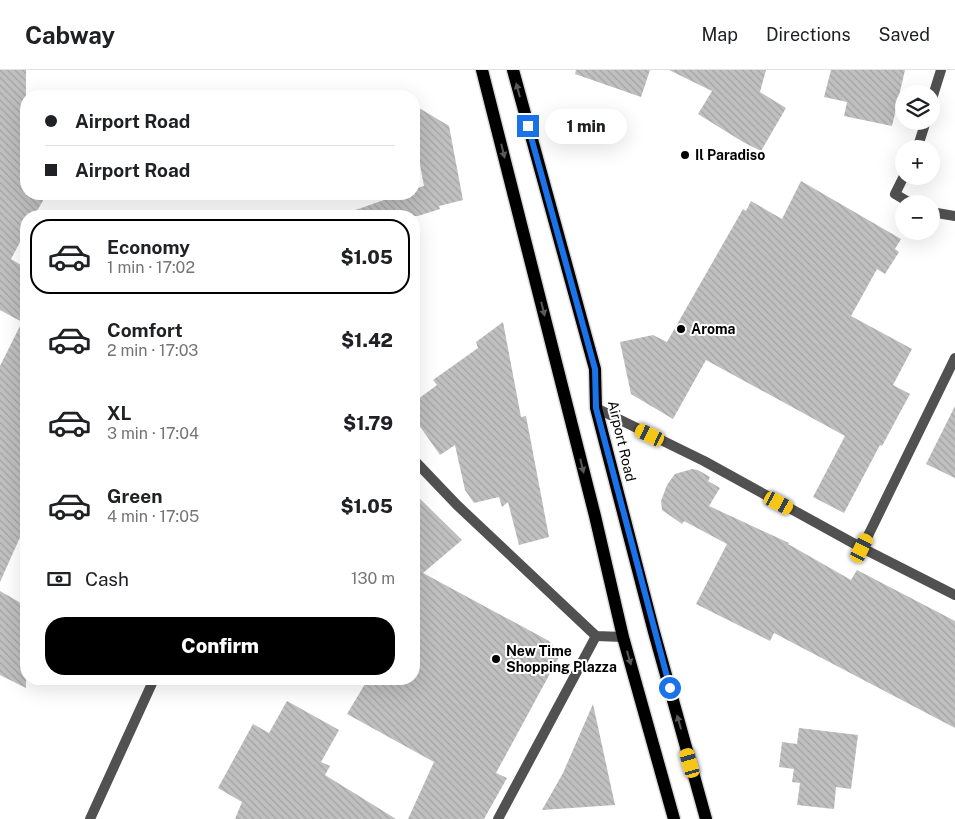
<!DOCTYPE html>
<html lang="en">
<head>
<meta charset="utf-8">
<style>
	body { margin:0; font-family:"Public Sans",sans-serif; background:#f6f6f6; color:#202124; height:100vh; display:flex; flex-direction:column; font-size:19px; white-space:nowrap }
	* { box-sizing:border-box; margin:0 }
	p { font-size:16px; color:#757577 }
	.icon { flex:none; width:28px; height:28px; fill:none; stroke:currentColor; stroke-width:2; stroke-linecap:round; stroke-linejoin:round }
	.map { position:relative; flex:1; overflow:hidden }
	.panel { position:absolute; left:20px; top:140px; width:400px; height:475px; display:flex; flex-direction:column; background:#fff; border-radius:20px; box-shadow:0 5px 20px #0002 }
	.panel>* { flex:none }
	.guide { position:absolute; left:20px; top:20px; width:400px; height:110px; border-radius:20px; box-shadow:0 5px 20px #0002; display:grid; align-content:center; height:110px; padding:0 25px; background:#fff }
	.buttons { position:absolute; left:895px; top:15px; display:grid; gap:10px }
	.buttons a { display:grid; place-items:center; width:45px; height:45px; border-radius:50%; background:#fff; box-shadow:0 5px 20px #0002; font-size:25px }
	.end { position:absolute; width:22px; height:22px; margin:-11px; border:6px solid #1a73e8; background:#fff; box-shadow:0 0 0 2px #fff }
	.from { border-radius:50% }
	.bubble { position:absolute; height:35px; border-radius:18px; background:#fff; box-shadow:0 5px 20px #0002; font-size:16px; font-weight:800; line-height:35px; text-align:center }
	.car { position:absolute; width:15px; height:30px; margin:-15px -8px; border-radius:6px; box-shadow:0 0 4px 1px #0007; background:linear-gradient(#f5c518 24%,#345 0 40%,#f5c518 0 76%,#345 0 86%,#f5c518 0) }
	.guide b { display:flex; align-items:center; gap:18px; height:48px; font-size:19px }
	.guide b+b { border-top:1px solid #e0e0e0 }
	.guide i { width:12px; height:12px; background:#202124 }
	ul { padding:9px 0 0; list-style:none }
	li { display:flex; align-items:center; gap:15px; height:75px; margin:0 10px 8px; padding:0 15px; border:2px solid transparent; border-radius:20px }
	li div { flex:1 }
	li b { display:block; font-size:19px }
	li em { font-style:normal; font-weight:800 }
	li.selected { border-color:#000 }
	li>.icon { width:45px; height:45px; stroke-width:1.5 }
	.pay { display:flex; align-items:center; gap:12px; height:55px; padding:0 25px; font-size:19px }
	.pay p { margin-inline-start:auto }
	.action { display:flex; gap:10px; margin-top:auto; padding:10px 25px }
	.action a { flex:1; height:58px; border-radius:20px; background:#000; color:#fff; font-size:20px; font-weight:800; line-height:58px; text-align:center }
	header { display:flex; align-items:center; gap:30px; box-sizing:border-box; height:70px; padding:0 25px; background:#fff; border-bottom:1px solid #e0e0e0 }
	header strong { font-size:24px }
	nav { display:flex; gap:28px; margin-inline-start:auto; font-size:18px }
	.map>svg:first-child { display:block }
	.building { fill:url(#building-back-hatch) }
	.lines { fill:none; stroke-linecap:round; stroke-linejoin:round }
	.primary-casing { stroke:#dbdbdb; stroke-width:15 }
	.street { stroke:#515151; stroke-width:10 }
	.primary { stroke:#000; stroke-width:12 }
	.oneway { fill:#595959 }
	.route { stroke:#1a73e8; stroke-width:6 }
	.poi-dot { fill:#000; stroke:#fff; stroke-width:2 }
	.labels { text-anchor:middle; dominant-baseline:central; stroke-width:4; stroke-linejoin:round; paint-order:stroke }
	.poi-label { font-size:14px; font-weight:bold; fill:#000; stroke:#fff; text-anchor:start }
	.street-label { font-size:14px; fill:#000; stroke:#fff }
</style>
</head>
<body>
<header>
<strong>Cabway</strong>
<nav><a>Map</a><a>Directions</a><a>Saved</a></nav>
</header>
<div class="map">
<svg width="955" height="749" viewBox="0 0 955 749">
	<defs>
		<pattern id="building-back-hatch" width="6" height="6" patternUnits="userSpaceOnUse" patternTransform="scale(1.25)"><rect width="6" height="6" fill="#c0c0c0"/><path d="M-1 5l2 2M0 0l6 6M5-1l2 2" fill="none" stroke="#a3a3a3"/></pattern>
	</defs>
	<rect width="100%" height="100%" fill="#fff"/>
	<g class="building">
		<polygon points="0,0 26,0 26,124 47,124 34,146 26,146 26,161 11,189 26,198 26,454 0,512 0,296 22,252 0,240"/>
		<polygon points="576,0 650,0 641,27 575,4"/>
		<polygon points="669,0 766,0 760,22 786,38 761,81 743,72 698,44 712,21"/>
		<polygon points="831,0 905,0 892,56 844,46 847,32 824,27"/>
		<polygon points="414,35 449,56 463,130 439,136 440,139 418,146 348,146 347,143 401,124 414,124 414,119 424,116 414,62"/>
		<polygon points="801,111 901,169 895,179 899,182 885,204 877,199 851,246 912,279 893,315 910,324 882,376 880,375 844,443 813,427 845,366 706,290 673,349 631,324 620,272 653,265 667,272 743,139 746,141 751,131 782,149"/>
		<polygon points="503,252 521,347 526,346 549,467 519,475 508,432 502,437 499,427 474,433 465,420 455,375 440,385 414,348 414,332 437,315 433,310 478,278 476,272"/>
		<polygon points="955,336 955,408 926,394"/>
		<polygon points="692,399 698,400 710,407 708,411 720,418 709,436 789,473 788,474 851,510 857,500 955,551 955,658 774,563 770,571 696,534 727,474 684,451 682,454 662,440 661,431 667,415 672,408 675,404"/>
		<polygon points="414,423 462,470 423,503 549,571 560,585 496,703 507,708 484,749 408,749 434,692 347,644 368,609 414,609"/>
		<polygon points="0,521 26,536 26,618 0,605"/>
		<polygon points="287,631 339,660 321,692 330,696 325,705 396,749 235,749 242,732 218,718 253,654 269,663"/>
		<polygon points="593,634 615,735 542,740 563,703"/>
		<polygon points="799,658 858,665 851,719 836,717 834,739 797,735 800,713 792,712 794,699 779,697 782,672 797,674"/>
	</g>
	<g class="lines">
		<g class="primary-casing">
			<g id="primary">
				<polyline points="482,0 595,446 623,567 674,749"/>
				<polyline points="513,0 595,299 596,338 654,562 706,749"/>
			</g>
		</g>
		<g class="street">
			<polyline points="931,32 941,0"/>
			<polyline points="917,79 926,51"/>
			<polyline points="904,106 895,124 912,134"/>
			<polyline points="931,142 955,146"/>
			<polyline points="596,338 704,391 862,478 955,525"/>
			<polyline points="414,390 457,435 596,566 623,567"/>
			<polyline points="862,478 955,288"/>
			<polyline points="90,749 154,609"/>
			<polyline points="498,749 596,566"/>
		</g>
		<use href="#primary" class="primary"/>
	</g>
	<defs><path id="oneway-solid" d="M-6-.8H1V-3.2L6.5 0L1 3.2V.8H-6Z" transform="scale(1.25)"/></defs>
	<g class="oneway">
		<use href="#oneway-solid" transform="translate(518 20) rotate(-105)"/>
		<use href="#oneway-solid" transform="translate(503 81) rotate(76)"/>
		<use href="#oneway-solid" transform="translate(543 239) rotate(76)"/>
		<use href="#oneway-solid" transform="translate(582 396) rotate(76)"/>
		<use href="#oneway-solid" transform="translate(629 588) rotate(74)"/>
		<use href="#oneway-solid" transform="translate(679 652) rotate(-106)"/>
	</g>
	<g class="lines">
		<polyline class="route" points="528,56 595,299 596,338 670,618"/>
	</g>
	<g class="poi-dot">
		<circle cx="685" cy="85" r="5"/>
		<circle cx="681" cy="259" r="5"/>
		<circle cx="496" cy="589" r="5"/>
	</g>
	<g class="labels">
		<g class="poi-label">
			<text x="695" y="85">Il Paradiso</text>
			<text x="691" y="259">Aroma</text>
			<text x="506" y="581">New Time<tspan x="506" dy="16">Shopping Plazza</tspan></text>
		</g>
		<g class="street-label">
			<text transform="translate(622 371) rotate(77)">Airport Road</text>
		</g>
	</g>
</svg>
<div class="buttons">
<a><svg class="icon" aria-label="layers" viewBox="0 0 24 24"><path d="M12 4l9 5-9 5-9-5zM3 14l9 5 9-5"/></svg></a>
<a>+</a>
<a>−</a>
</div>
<i class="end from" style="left:670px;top:618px"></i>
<i class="end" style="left:528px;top:56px"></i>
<div class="bubble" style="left:545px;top:39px;width:82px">1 min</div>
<i class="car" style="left:650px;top:365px;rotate:296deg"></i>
<i class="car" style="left:779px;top:433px;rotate:118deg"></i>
<i class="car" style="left:862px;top:478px;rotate:26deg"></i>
<i class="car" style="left:690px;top:693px;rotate:344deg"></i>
<div class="guide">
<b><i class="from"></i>Airport Road</b>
<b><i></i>Airport Road</b>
</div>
<section class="panel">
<ul>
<li class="selected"><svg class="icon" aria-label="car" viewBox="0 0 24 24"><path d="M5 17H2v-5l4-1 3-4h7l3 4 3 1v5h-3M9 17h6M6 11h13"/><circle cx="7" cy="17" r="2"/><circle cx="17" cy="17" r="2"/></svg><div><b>Economy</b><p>1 min · 17:02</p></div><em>$1.05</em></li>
<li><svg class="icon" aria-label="car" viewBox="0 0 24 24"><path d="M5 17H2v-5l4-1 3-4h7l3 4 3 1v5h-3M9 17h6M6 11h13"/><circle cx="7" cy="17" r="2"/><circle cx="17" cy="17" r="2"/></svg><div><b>Comfort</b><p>2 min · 17:03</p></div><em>$1.42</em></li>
<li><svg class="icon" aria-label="car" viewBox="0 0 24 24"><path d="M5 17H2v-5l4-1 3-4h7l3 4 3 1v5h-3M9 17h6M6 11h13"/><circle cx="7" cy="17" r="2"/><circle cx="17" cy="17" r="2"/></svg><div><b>XL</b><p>3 min · 17:04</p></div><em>$1.79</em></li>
<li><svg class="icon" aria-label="car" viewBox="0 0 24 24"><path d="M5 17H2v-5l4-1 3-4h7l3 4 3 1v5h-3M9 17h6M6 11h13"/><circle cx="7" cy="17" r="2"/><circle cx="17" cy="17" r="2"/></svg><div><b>Green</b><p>4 min · 17:05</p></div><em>$1.05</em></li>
</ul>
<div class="pay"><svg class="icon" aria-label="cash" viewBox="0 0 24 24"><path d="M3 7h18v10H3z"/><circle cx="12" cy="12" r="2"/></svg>Cash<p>130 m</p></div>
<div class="action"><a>Confirm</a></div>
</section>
</div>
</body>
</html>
